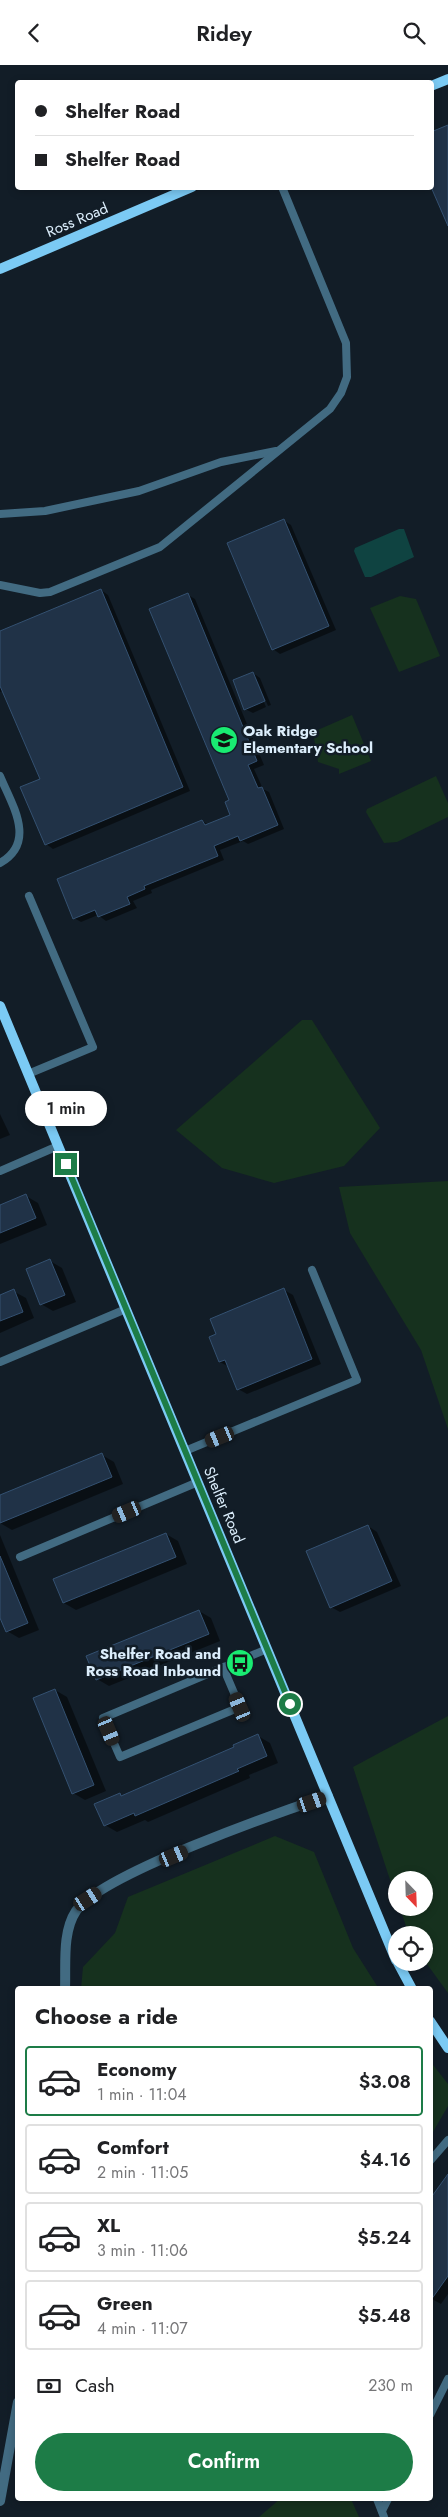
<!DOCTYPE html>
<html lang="en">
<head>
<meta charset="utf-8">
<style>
	body { margin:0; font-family:Jost,sans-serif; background:#f6f6f6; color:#202124; height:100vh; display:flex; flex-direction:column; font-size:19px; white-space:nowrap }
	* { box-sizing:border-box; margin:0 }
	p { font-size:16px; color:#757577 }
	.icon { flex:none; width:28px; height:28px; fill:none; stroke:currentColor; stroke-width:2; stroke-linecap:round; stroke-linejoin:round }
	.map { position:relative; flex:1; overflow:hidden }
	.sheet { position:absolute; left:15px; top:1921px; width:418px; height:515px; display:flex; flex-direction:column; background:#fff; border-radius:5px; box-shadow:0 2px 8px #0003 }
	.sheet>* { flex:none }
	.guide { position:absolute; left:15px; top:15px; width:419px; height:110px; border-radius:5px; box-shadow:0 2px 8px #0003; display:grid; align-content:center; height:110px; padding:0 20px; background:#fff }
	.needle { width:32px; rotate:157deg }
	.controls { position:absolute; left:388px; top:1806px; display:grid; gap:10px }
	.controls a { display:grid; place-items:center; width:45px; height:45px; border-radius:50%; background:#fff; box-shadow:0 2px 8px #0003; font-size:25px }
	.end { position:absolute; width:22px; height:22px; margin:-11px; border:6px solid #1d7c47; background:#fff; box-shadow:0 0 0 2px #fff }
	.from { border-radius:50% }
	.bubble { position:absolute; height:35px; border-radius:18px; background:#fff; box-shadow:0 2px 8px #0003; font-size:16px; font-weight:600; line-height:35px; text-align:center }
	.car { position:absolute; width:15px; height:30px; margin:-15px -8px; border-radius:6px; box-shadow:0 0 4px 1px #0007; background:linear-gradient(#222 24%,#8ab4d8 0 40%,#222 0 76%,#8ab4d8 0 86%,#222 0) }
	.guide b { display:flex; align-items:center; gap:18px; height:48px; font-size:19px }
	.guide b+b { border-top:1px solid #e0e0e0 }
	.guide i { width:12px; height:12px; background:#202124 }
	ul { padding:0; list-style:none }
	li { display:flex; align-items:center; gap:15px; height:70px; margin:0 10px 8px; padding:0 10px; border:2px solid #e0e0e0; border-radius:5px }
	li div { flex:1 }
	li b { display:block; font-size:19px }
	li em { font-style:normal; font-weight:600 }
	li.selected { border-color:#1d7c47 }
	li>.icon { width:45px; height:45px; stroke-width:1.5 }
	h2 { padding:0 20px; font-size:22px; line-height:60px }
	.pay { display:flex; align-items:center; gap:12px; height:55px; padding:0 20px; font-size:19px }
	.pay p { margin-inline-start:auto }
	.button { display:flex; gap:10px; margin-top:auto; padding:10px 20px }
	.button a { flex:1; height:58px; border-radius:30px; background:#1d7c47; color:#fff; font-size:20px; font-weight:600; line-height:58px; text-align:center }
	header { display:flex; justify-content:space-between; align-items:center; height:65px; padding:0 20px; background:#fff; font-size:22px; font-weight:600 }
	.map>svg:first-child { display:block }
	.green { fill:#16311e }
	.water { fill:#0f4341 }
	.shadow { fill:#0007 }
	.building { fill:#203247; stroke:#345171 }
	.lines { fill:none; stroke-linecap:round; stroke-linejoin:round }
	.lane { stroke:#426b82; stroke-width:8 }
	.street { stroke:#426b82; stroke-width:10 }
	.secondary { stroke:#7bcaf4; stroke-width:10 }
	.route { stroke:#1d7c47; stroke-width:6 }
	.labels { text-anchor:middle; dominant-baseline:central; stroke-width:5; stroke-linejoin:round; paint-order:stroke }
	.street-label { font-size:15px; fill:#dceefc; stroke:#121d27 }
	.poi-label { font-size:15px; font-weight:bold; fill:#dceefc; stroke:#121d27; text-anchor:start }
</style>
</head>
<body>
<header><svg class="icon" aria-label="back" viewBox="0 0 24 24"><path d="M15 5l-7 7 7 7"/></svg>Ridey<svg class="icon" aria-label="search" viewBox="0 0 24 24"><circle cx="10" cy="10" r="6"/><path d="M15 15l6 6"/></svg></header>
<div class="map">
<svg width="448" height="2452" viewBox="0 0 448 2452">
	<rect width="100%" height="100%" fill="#121d27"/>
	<g class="green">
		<polygon points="400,531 416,534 440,591 399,607 370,543"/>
		<polygon points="352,650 371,696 339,709 339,704 318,697 313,667"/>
		<polygon points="436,711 448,738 448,752 397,777 384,778 366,747 367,744"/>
		<polygon points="302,955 312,955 380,1063 344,1101 274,1118 222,1103 176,1065"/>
		<polygon points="448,1116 448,1364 421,1285 350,1168 339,1122"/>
		<polygon points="448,1651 448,1928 424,1895 424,1870 409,1870 400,1843 424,1842 424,1815 396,1815 396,1833 353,1702"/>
		<polygon points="275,1771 314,1787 353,1883 379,1924 81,1924 83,1902 115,1868 128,1832"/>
		<polygon points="430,1996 448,2019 448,2041 430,2072"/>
		<polygon points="280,2434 351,2434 359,2452 259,2452"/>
	</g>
	<polygon class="water" points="399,464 404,464 414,492 371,512 365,512 354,486 355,483"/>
	<g class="shadow">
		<polygon points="283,455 291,460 336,565 280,589 273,584 228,479"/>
		<polygon points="101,525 108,530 190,726 53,784 46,779 42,714 5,625 0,627 0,567"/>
		<polygon points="188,530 195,534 264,700 254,704 263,724 269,727 284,764 248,779 243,776 220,785 224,795 151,825 152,828 133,836 137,843 106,856 98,850 81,857 74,853 202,756 209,760 231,750 231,736"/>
		<polygon points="253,608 260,613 271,640 268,641 256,613 254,613 266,642 253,648 245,644"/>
		<polygon points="0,1049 10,1070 0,1074"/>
		<polygon points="26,1131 38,1138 47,1160 0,1179 0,1141"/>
		<polygon points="50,1196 62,1203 76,1237 53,1246 41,1239"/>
		<polygon points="284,1225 293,1230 321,1299 247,1329 238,1324 229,1302 220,1297"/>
		<polygon points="13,1226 26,1233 34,1253 0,1268 0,1232"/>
		<polygon points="102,1390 114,1397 123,1419 12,1465 0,1458 0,1432"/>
		<polygon points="368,1461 377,1467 401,1521 340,1547 331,1542"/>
		<polygon points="166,1469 178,1476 187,1499 76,1545 64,1538 55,1515"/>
		<polygon points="0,1470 39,1565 19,1573 7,1566 0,1550"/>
		<polygon points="199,1546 211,1553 220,1576 109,1621 97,1614"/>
		<polygon points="55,1625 67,1632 106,1726 85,1735 73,1728"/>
		<polygon points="258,1671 270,1678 278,1698 249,1710 250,1713 148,1757 145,1755 117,1767 105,1760 119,1730 123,1731 236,1683"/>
		<polygon points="448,2111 448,2229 441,2239 430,2233 430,2136"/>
	</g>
	<g class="building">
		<polygon points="448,60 448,161 431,122 431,67"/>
		<polygon points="284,454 329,561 272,585 227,478"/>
		<polygon points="101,524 183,722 45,780 20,722 40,714 0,621 0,566"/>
		<polygon points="188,528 257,696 248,700 258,723 262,722 278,760 240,776 238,771 214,781 218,791 144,821 145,824 127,832 130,839 98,852 95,845 73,854 57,814 202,755 205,760 230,750 225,737 229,735 149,544"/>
		<polygon points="253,607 265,636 244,645 233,615"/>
		<polygon points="26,1129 36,1153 0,1168 0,1140"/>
		<polygon points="50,1194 65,1230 40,1240 26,1204"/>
		<polygon points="284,1223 312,1294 237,1325 225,1295 219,1297 209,1272 216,1269 210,1254"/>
		<polygon points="14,1224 23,1247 0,1256 0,1230"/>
		<polygon points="102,1388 112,1412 0,1458 0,1430"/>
		<polygon points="368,1460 392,1516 330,1543 306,1486"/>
		<polygon points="166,1468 176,1492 63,1538 53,1514"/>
		<polygon points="0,1491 28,1558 6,1567 0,1553"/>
		<polygon points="199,1545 209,1569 96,1615 86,1591"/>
		<polygon points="55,1624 94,1720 72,1729 33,1633"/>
		<polygon points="258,1669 267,1691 237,1704 239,1706 135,1751 134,1748 104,1761 94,1739 120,1728 121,1731 234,1682 233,1680"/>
		<polygon points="448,2109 448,2211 431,2235 430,2134"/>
	</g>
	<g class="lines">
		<g class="lane">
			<polyline points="0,449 45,446 139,426 221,397 276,386"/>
			<polyline points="0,520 40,528 50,527 160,482 330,344 341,328 347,312 346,278 282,122"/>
			<path d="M 0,711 C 12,740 37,777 0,798"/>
			<polyline points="28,1009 93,982 29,831"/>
			<polyline points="0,1106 58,1081"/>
			<polyline points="0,1297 126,1244"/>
			<polyline points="185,1386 357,1315 312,1205"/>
			<polyline points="20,1492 198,1417"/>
			<polyline points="223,1602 240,1642 120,1692 103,1653 267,1584"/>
			<polyline points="430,2096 448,2075"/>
			<polyline points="430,2350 448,2314"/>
			<polyline points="377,2434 384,2452"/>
			<polyline points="382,2446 388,2434"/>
		</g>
		<g class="street">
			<path d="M 65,1924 C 66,1899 62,1867 76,1846 C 101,1809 280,1747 328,1731"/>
			<polyline points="0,2436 18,2337"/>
		</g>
		<g class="secondary">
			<polyline points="431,21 448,14"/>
			<polyline points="0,204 192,122"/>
			<polyline points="0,941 396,1895"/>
			<polyline points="398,1898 412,1924"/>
			<polyline points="430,1956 448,1983"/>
		</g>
	</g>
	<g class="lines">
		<polyline class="route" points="66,1099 290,1639"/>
	</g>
	<defs>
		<g id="school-disc" transform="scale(1.4375)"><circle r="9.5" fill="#19eb72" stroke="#121d27"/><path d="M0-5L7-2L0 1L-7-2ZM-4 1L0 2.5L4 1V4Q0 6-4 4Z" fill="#111"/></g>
		<g id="bus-disc" transform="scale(1.4375)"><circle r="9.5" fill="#19eb72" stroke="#121d27"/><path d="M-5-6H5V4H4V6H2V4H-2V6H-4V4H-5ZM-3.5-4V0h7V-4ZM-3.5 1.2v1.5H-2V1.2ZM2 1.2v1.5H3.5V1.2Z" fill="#111"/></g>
	</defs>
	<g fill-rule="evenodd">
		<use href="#school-disc" x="224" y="675"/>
		<use href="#bus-disc" x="240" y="1598"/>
	</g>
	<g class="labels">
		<g class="street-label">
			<text transform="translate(77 155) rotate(-23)">Ross Road</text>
			<text transform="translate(224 1440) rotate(67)">Shelfer Road</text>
		</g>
		<g class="poi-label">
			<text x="243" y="666">Oak Ridge<tspan x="243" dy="17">Elementary School</tspan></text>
			<text x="221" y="1589" text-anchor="end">Shelfer Road and<tspan x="221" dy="17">Ross Road Inbound</tspan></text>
		</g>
	</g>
</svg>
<div class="controls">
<a><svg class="needle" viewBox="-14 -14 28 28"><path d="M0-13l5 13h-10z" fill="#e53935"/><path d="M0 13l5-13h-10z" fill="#757577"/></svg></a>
<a><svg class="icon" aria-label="locate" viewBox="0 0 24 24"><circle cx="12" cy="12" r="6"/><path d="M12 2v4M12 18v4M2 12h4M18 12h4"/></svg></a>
</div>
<i class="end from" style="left:290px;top:1639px"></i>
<i class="end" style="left:66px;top:1099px"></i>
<div class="bubble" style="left:25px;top:1026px;width:82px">1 min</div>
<i class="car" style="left:220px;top:1372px;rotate:248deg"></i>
<i class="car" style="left:127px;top:1447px;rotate:247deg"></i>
<i class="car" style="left:240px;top:1642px;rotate:337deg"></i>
<i class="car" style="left:109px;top:1666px;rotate:157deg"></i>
<i class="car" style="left:312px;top:1737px;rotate:71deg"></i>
<i class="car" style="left:174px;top:1791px;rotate:67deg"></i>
<i class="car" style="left:88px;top:1834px;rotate:57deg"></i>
<div class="guide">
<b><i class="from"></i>Shelfer Road</b>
<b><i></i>Shelfer Road</b>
</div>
<section class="sheet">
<h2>Choose a ride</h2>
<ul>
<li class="selected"><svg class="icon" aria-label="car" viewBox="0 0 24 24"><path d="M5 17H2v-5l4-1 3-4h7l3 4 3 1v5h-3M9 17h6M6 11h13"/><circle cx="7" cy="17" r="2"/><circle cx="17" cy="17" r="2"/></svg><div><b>Economy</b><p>1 min · 11:04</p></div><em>$3.08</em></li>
<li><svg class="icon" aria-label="car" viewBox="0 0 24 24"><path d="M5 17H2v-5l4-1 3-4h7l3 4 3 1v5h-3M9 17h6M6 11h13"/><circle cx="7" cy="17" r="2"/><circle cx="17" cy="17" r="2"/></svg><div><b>Comfort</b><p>2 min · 11:05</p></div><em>$4.16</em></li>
<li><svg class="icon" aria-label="car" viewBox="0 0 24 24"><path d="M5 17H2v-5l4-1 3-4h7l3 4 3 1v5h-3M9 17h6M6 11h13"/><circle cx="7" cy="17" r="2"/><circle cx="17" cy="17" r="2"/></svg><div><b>XL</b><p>3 min · 11:06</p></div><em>$5.24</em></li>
<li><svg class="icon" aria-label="car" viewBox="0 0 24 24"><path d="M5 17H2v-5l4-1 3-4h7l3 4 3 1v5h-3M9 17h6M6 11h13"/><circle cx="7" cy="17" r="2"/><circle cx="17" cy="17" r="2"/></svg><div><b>Green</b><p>4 min · 11:07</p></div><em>$5.48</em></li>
</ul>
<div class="pay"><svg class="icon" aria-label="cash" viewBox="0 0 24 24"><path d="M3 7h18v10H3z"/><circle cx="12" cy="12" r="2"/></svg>Cash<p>230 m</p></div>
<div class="button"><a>Confirm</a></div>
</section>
</div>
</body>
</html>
